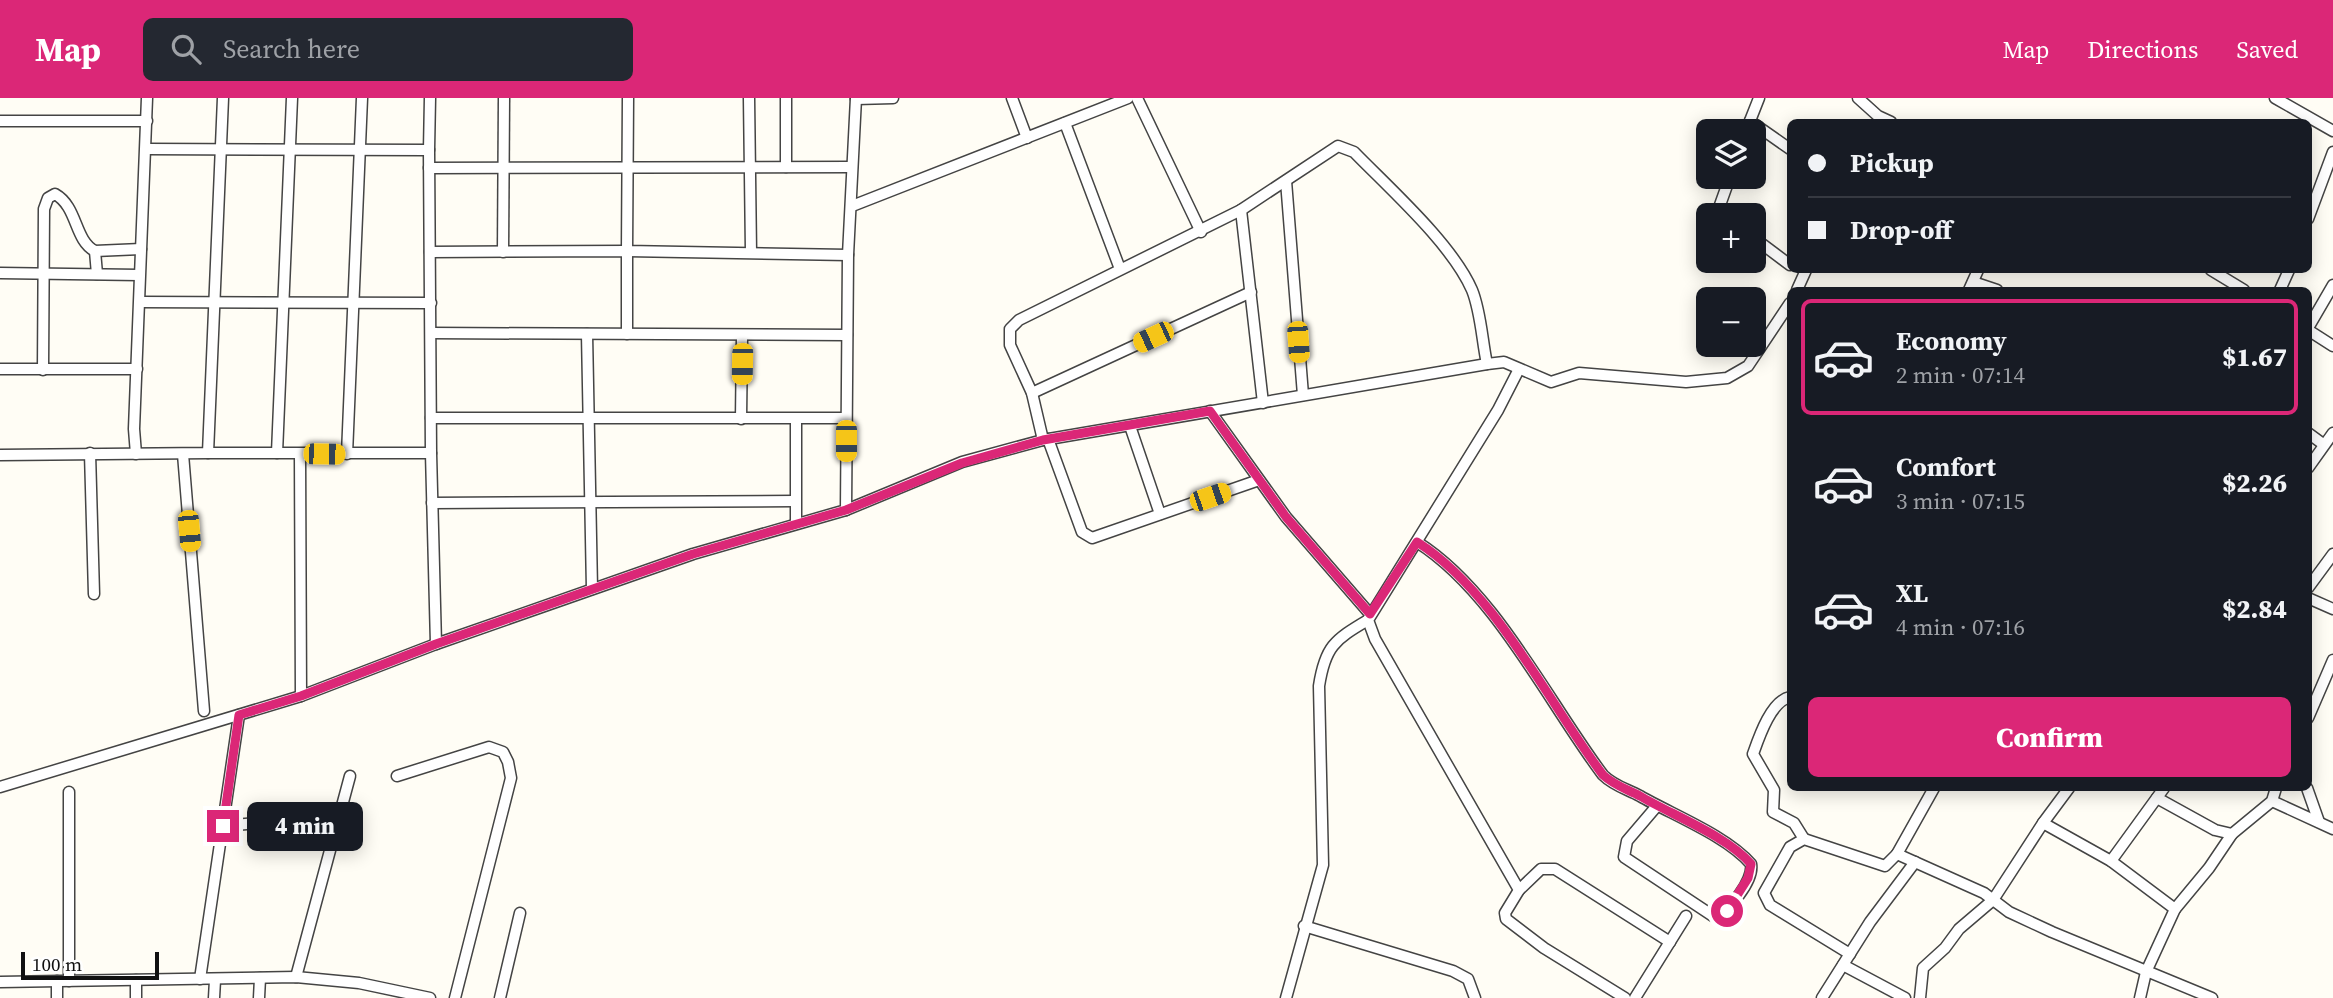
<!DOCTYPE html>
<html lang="en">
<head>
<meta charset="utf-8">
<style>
	body { margin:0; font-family:"Source Serif 4",serif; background:#242831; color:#f1f3f6; height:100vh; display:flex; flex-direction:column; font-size:26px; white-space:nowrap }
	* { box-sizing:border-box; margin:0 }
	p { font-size:23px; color:#9ea1a6 }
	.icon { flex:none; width:38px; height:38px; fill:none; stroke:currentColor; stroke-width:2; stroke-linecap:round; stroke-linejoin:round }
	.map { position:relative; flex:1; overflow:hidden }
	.side { position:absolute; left:1787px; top:189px; width:525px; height:504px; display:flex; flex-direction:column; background:#171b24; border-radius:10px; box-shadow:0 4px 18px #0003 }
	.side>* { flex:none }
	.top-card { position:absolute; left:1787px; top:21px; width:525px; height:154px; border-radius:10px; box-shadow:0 4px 18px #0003; display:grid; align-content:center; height:154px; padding:0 21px; background:#171b24 }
	.buttons { position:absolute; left:1696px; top:21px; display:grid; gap:14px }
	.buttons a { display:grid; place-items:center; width:70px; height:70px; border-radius:10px; background:#171b24; box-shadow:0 4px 18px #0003; font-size:35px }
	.scale { position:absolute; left:21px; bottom:18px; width:138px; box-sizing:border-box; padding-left:7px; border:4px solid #111; border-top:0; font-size:19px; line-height:24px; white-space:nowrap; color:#111; -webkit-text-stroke:5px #fff; paint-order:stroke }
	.end { position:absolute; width:32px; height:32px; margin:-16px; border:9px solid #db2777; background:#fff; box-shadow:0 0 0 4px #fff }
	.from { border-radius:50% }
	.bubble { position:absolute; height:49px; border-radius:10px; background:#171b24; box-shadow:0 4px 18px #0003; font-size:23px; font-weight:800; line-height:49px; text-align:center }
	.car { position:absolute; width:21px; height:42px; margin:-21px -10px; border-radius:9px; box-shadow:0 0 5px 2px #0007; background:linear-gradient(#f5c518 24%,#345 0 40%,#f5c518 0 76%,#345 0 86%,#f5c518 0) }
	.top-card b { display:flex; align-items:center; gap:24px; height:66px; font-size:26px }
	.top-card b+b { border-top:2px solid #363941 }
	.top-card i { width:18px; height:18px; background:#f1f3f6 }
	ul { padding:12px 0 0; list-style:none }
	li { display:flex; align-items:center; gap:21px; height:116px; margin:0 14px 10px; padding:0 7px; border:4px solid transparent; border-radius:10px }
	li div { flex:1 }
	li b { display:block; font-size:26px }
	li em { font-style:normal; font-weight:800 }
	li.active { border-color:#db2777 }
	li>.icon { width:63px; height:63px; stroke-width:1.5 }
	.action { display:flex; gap:14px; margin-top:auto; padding:14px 21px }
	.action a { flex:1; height:80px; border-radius:10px; background:#db2777; color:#fff; font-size:28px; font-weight:800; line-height:80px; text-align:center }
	header { display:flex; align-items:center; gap:42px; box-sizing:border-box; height:98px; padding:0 35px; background:#db2777; color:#fff }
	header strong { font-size:33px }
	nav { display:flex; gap:38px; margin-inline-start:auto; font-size:24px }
	.search { width:490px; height:63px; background:#242831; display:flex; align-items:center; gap:18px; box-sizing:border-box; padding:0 24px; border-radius:10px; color:#9ea1a6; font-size:26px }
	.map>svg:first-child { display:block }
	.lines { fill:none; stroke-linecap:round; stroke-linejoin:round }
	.minor-casing { stroke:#444; stroke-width:13 }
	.minor { stroke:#fff; stroke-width:10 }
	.route { stroke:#db2777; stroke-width:9 }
</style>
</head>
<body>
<header>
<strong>Map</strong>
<div class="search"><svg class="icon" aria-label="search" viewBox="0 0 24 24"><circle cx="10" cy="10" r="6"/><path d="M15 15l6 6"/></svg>Search here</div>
<nav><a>Map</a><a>Directions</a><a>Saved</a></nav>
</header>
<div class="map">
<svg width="2333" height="900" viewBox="0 0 2333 900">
	<rect width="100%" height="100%" fill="#fffdf5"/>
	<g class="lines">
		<g class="minor-casing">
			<g id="minor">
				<polyline points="628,0 627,153 848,157"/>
				<polyline points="749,0 751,154"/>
				<polyline points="1012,0 1027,40"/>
				<polyline points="1137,0 1201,134"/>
				<polyline points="1858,0 1878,18 1891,24"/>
				<polyline points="2275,0 2333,33"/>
				<polyline points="856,1 893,0"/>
				<polyline points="0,23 147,23"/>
				<polyline points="1750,23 1790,51"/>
				<polyline points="1065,25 1120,171"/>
				<polyline points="1746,33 1759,0"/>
				<polyline points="147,51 429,52 431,355 277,355"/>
				<polyline points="429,52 430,0"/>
				<polyline points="786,69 786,0"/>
				<polyline points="429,70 852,69"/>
				<polyline points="1286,83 1303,297"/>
				<polyline points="852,108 1128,0"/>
				<polyline points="1241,112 1263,305"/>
				<polyline points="1724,117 1720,107 1730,79"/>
				<polyline points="2308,121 2333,54"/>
				<polyline points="1754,140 1790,167"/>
				<polyline points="95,153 97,176"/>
				<polyline points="430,154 627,153 627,236"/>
				<polyline points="503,154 504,0"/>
				<polyline points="2211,172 2244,192"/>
				<polyline points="0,175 139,177"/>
				<polyline points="1973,184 1997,192"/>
				<polyline points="1797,192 1806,172"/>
				<polyline points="1969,192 1978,172"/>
				<polyline points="2280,192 2289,172"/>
				<polyline points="140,204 431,205"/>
				<polyline points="2308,230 2333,187"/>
				<polyline points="2308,232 2333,248"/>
				<polyline points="431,235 847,237"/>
				<polyline points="587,236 592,491"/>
				<polyline points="0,271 137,271"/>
				<polyline points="1519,271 1498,312 1368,522 1375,541 1519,792 1505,815 1506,821 1544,850 1625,900"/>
				<path d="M 43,272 L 44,111 L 48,100 L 55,96 C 78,109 74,142 95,153 L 141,151"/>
				<polyline points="1032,295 1251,194"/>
				<polyline points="1210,313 1286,419 1370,516"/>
				<polyline points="431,320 846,320"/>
				<polyline points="741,321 742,239"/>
				<polyline points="1130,328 1160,416"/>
				<polyline points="2308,335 2323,346"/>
				<polyline points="1048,341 1082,434 1092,440 1259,382"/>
				<path d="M 1043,342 L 1032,295 L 1010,247 L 1010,231 L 1019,222 L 1241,112 L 1338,48 L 1354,54 C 1390,91 1452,146 1472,192 C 1481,214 1482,243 1487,266"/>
				<polyline points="90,355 94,496"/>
				<polyline points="208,355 277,355 292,0"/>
				<polyline points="431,355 436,546 693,456 846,412 848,157 856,0"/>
				<polyline points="136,356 134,331 147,0"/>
				<polyline points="183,356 204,613"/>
				<polyline points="300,356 301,598"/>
				<polyline points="347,356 362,0"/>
				<polyline points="0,357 208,355 223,0"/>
				<polyline points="2308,370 2333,335"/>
				<polyline points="432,405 795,403"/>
				<polyline points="846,412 962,364 1043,342 1487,266 1504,264 1551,284 1579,275 1686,284 1727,280 1748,268 1790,205"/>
				<polyline points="796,425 796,322"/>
				<path d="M 1417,444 C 1495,493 1548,604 1603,677 C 1614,688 1627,691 1640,698 C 1673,717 1727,738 1751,766 C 1754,782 1729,815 1713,818 L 1624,759 L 1627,743 L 1656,709"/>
				<polyline points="2308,490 2333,456"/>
				<polyline points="2308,500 2333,511"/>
				<path d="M 1790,599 C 1771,603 1759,639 1753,656 L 1774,692 L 1773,714 L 1794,725 L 1804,741"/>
				<polyline points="2308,620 2333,562"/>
				<polyline points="397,678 489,649 503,654 508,664 511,680 455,900"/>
				<polyline points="0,689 301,598 436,546"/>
				<polyline points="1934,690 1897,756 1984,795 2009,814 2052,834 2212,900"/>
				<polyline points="2307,690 2319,724"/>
				<polyline points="2157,700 2215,732 2232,736"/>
				<polyline points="2272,703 2333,731"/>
				<polyline points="2043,725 2069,690"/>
				<polyline points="223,728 338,718"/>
				<polyline points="2111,763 2164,690"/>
				<polyline points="1519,792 1541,771 1555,771 1670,844"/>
				<polyline points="1304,828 1453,873 1468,881 1475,900"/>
				<polyline points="1850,856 1770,807 1764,795 1790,749 1804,741 1885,768 1897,756"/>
				<polyline points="1843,867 1905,900"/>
				<polyline points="296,879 350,678"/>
				<polyline points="200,881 239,617"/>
				<polyline points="69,883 69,694"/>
				<polyline points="0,884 296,879 359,885 430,900"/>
				<polyline points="57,900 57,883"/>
				<polyline points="136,900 136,882"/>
				<polyline points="214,900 215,882"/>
				<polyline points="259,900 260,880"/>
				<polyline points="500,900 520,815"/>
				<path d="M 1286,900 L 1323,767 L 1319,588 C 1325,549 1334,542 1368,522"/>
				<polyline points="1635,900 1686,818"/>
				<polyline points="1822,900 1870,824 1915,764"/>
				<polyline points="1920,900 1923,870 1945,850 1959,831 1993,802 2043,725 2111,763 2175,811 2209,770 2232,736 2272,703 2276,690"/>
				<polyline points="2140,900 2146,874 2175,811"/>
			</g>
		</g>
		<use href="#minor" class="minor"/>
	</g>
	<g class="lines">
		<path class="route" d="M 223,728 L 239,617 L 301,598 L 436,546 L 693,456 L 846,412 L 962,365 L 1043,342 L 1210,313 L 1286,419 L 1370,516 L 1417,444 C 1495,493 1548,604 1603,677 C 1615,688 1627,691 1640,698 C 1672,717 1727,738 1751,766 L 1748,780 L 1727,813"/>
	</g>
</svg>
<div class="buttons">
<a><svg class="icon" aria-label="layers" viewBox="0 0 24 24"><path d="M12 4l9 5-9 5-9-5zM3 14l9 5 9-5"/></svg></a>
<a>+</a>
<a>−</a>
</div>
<div class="scale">100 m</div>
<i class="end from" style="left:1727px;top:813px"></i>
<i class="end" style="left:223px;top:728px"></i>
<div class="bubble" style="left:247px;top:704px;width:116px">4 min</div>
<i class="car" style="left:1153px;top:239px;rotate:245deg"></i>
<i class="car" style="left:1298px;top:244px;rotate:176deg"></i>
<i class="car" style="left:742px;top:266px;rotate:181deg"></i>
<i class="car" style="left:846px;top:343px;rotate:180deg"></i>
<i class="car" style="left:324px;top:356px;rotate:91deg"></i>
<i class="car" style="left:1210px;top:399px;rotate:71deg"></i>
<i class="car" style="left:189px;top:433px;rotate:175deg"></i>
<div class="top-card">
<b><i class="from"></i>Pickup</b>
<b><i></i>Drop-off</b>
</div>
<section class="side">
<ul>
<li class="active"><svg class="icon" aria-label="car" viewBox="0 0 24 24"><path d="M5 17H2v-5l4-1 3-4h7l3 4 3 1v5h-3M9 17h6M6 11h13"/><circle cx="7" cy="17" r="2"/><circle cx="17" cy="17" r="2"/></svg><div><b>Economy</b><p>2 min · 07:14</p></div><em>$1.67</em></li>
<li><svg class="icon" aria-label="car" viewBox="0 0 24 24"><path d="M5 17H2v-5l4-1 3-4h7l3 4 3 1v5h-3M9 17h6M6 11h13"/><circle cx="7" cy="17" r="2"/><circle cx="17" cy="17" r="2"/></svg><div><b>Comfort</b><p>3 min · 07:15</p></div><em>$2.26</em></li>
<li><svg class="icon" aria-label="car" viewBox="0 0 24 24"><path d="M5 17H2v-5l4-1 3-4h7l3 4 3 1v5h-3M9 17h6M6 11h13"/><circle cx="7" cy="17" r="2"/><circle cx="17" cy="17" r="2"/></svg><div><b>XL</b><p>4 min · 07:16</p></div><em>$2.84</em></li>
</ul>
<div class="action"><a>Confirm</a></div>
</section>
</div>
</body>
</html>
